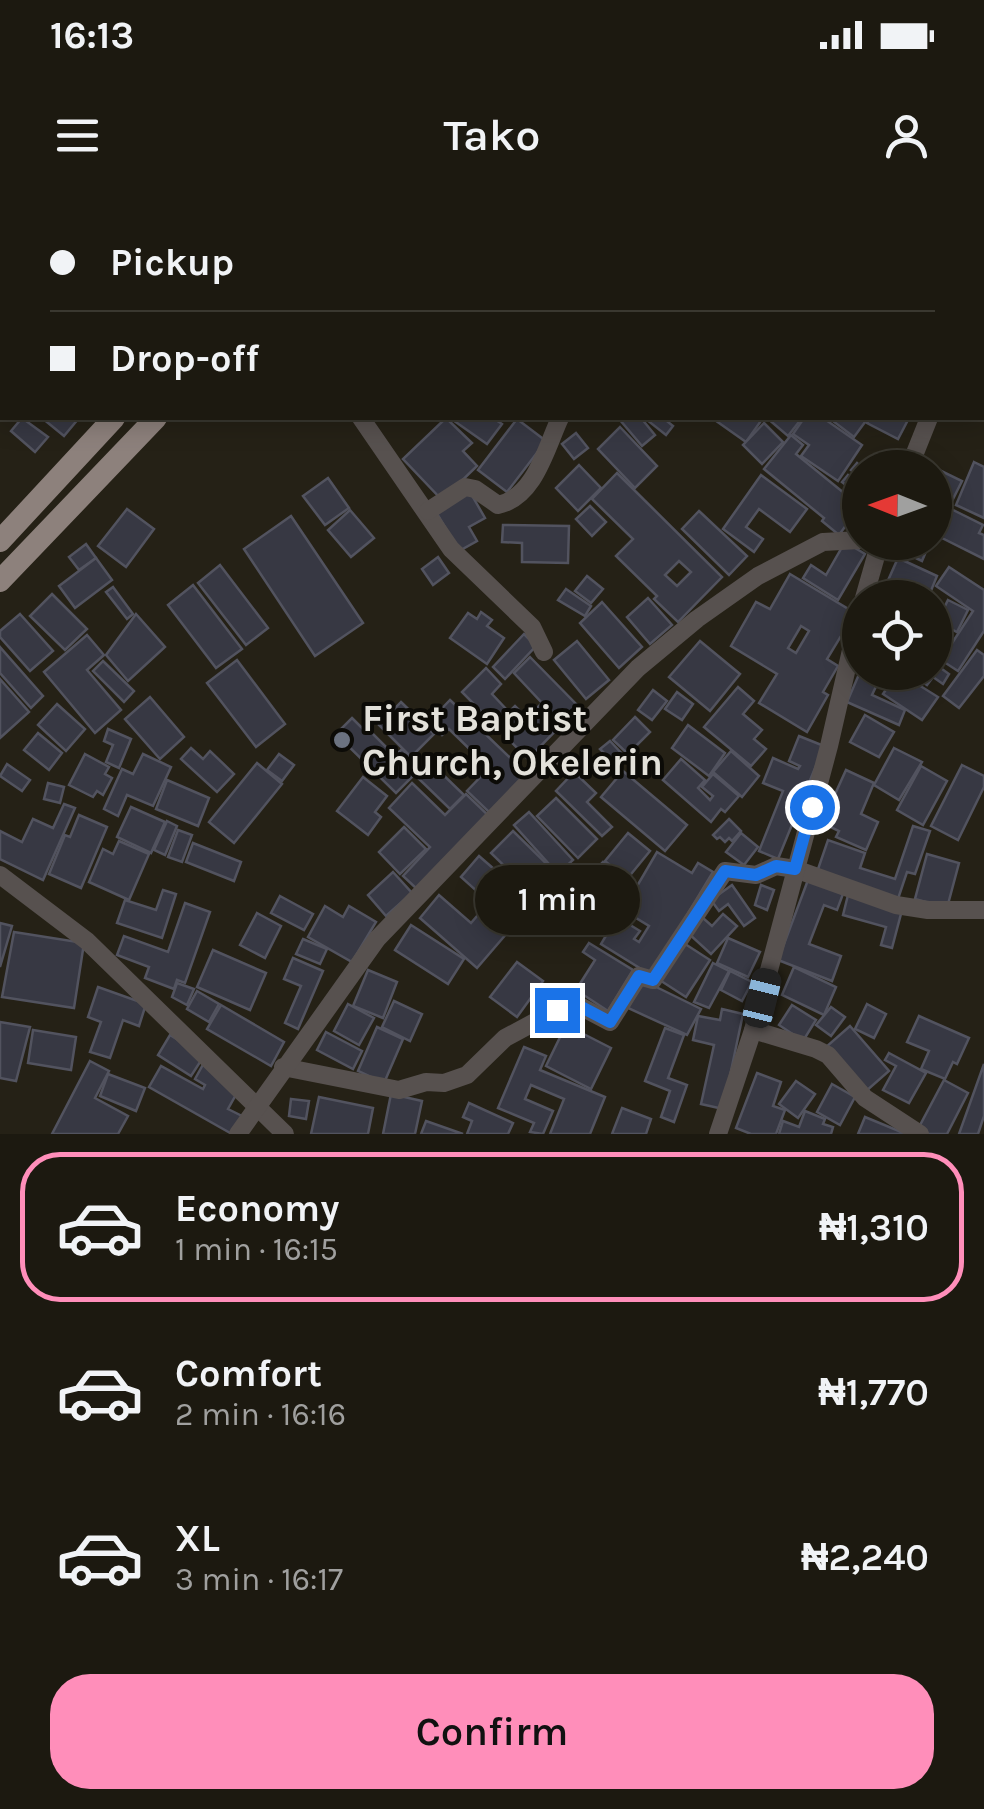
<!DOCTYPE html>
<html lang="en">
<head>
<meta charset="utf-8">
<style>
	body { margin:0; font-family:Karla,sans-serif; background:#29261e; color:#f1f3f6; height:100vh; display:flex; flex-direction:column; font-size:38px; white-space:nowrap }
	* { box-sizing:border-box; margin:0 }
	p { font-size:32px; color:#a0a09f }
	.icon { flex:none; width:55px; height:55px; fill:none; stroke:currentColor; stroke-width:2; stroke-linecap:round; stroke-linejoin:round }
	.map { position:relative; height:934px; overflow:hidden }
	.drawer { display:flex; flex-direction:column; background:#1c1910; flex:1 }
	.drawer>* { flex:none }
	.hud { position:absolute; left:0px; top:0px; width:985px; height:220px; box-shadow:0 5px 25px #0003,0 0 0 2px #3a3830; display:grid; align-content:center; height:220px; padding:0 50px; background:#1c1910 }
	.needle { width:65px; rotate:271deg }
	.controls { position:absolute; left:842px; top:250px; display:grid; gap:20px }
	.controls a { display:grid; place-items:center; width:110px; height:110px; border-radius:50%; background:#1c1910; box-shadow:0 5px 25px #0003,0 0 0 2px #3a3830; font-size:50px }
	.end { position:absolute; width:45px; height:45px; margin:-22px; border:12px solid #1a73e8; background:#fff; box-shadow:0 0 0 5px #fff }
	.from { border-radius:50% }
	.bubble { position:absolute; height:70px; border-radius:35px; background:#1c1910; box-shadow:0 5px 25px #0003,0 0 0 2px #3a3830; font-size:32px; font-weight:600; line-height:70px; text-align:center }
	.car { position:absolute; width:30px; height:60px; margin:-30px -15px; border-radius:12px; box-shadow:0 0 8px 2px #0007; background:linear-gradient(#222 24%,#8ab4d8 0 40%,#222 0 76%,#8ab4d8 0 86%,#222 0) }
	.hud b { display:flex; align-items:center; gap:35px; height:95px; font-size:38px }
	.hud b+b { border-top:2px solid #3a3830 }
	.hud i { width:25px; height:25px; background:#f1f3f6 }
	ul { padding:18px 0 0; list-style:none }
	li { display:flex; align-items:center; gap:30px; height:150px; margin:0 20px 15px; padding:0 30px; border:5px solid transparent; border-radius:40px }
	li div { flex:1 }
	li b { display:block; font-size:38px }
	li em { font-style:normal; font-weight:600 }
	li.on { border-color:#ff8eba }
	li>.icon { width:90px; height:90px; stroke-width:1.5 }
	.button { display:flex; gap:20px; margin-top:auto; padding:20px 50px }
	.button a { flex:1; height:115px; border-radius:40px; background:#ff8eba; color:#111; font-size:40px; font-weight:600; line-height:115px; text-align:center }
	.status { display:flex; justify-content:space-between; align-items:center; height:70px; padding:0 50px; background:#1c1910; direction:ltr }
	.status svg { height:28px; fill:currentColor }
	header { display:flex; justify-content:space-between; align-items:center; height:130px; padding:0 50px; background:#1c1910; font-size:45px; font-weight:600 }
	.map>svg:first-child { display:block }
	.building { fill:#373843; stroke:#52535f; stroke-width:2.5; fill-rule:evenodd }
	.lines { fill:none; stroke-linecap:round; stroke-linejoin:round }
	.minor { stroke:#57514f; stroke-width:18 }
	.major { stroke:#8d817c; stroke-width:22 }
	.route { stroke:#1a73e8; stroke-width:12 }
	.worship-dot { fill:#6b7280; stroke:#0c0b07; stroke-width:4 }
	.labels { text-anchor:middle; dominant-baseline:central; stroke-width:8; stroke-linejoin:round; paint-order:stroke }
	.poi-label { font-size:38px; font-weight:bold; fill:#e3e1da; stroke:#0c0b07; text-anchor:start }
</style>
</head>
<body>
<div class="status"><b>16:13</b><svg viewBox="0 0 49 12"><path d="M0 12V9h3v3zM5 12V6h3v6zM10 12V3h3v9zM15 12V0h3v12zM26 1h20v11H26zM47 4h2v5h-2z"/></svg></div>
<header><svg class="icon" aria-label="menu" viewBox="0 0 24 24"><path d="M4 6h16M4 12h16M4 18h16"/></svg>Tako<svg class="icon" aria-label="person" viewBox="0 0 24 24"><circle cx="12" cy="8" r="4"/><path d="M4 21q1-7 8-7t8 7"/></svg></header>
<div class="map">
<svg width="984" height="934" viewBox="0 0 984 934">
	<rect width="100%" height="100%" fill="#252116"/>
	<g class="building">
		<polygon points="22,218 48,237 35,252 11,231"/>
		<polygon points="42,218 79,218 64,236"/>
		<polygon points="446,218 472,243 463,251 477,266 442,300 403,259"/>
		<polygon points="450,218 493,218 502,224 487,244"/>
		<polygon points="622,218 641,218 655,235 642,246 620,220"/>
		<polygon points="649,218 672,218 668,222 673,226 666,235 647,220"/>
		<polygon points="712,218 763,218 746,242"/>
		<polygon points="767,218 802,218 788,236"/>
		<polygon points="804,218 823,218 862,245 838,281 801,256 809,245 793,234"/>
		<polygon points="829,218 868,218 854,237"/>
		<polygon points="870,218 909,218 898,239 867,223"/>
		<polygon points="517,219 546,241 507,292 478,270"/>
		<polygon points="764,223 783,242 762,264 743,245"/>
		<polygon points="620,227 657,266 635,288 598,249"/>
		<polygon points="576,233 588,248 574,259 562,244"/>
		<polygon points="791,235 803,245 796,254 860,306 839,335 822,321 824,318 764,269"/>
		<polygon points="974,262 984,267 984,318 956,305"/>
		<polygon points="857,263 863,268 860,268 860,296 842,282 848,275 853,279 856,274 851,270"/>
		<polygon points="579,265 601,288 578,311 556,288"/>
		<polygon points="935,268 962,281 952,301 935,292"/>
		<path d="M 617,273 L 722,377 L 678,422 L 654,399 L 657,396 L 616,356 L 633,339 L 592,299 ZM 679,361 L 691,372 L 677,386 L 665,375 Z"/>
		<polygon points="761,275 807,309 790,332 759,309 746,327 763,339 754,352 723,329"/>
		<polygon points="328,278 349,308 325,325 303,296"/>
		<polygon points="470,292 485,318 469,327 477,341 459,351 436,312"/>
		<polygon points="590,306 606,322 592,336 576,319"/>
		<polygon points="949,308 983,325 979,333 984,335 984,359 936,335"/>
		<polygon points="127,309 154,329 126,367 98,346"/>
		<polygon points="350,310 374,338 351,357 328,330"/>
		<polygon points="699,311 747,356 729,375 682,329"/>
		<polygon points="291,316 363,423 315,456 244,349"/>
		<polygon points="503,325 569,326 568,363 522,362 522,343 502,342"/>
		<polygon points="845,342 865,354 838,400 803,378 811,365 826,375"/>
		<polygon points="904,342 930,342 922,361 901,351"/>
		<polygon points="86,344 96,358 79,370 69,357"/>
		<polygon points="438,357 449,373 433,385 422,369"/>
		<polygon points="96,358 112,380 75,408 59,386"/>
		<polygon points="898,358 937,376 928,398 914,398 886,385"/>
		<polygon points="220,365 268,428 246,445 198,383"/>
		<polygon points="949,367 984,390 984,431 958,471 941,460 973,411 936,386"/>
		<path d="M 790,374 L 855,413 L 827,459 L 838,466 L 823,492 L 828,495 L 807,532 L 759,503 L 777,474 L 731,446 L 756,402 L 770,409 ZM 801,426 L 809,431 L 796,453 L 788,448 Z"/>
		<polygon points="587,376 603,389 591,403 575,391"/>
		<polygon points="193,385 242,449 216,468 168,405"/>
		<polygon points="113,387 133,414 127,419 106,392"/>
		<polygon points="566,389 591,406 585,416 558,400"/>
		<polygon points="52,394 87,429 65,450 30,416"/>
		<polygon points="648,398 672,425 650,444 627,417"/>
		<polygon points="948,400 968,410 957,432 937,422"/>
		<polygon points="602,402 642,447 619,468 580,423"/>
		<polygon points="481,412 492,420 487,426 504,438 487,464 450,438 468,413 477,419"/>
		<polygon points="20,414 53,451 30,471 0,437 0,431"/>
		<polygon points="136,414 165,447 128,481 106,455"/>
		<polygon points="524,434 536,446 505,479 493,467"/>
		<polygon points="87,435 104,455 87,470 121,510 95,533 44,472"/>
		<polygon points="577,441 609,480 586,499 554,460"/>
		<polygon points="700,441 740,474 710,511 669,477"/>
		<polygon points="0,447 43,496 31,508 0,473"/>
		<polygon points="977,450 984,455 984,476 959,508 943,496"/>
		<polygon points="530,457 579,507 528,559 462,492 486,468 501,484 492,494 509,512 515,506 527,518 542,503 514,473"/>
		<polygon points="237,460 285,524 256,547 207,483"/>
		<polygon points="103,461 134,491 124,502 93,471"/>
		<polygon points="935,464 949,474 943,484 933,477 927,485 917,478 920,472 935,472"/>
		<polygon points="860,472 883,472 872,495 905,510 899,525 847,502"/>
		<polygon points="898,472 938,497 922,520 883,494"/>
		<polygon points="0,479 29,512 0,538"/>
		<polygon points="738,487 754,501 743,514 762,530 754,539 766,549 751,566 704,527"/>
		<polygon points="653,490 667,501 652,520 638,510"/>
		<polygon points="677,492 693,504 682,520 665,509"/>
		<polygon points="150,497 184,537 160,559 125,519"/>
		<polygon points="450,500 527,574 490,613 467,591 489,568 449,529 442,535 429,522"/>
		<polygon points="401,502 434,534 411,557 379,525"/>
		<polygon points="57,504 85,529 66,551 38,525"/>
		<polygon points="865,515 894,532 879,557 850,542"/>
		<polygon points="635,517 650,532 628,554 613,540"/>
		<polygon points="352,518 364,530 366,527 395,556 402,549 421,568 396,593 336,534"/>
		<polygon points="688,525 725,553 709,576 672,548"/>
		<polygon points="108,529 131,539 119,568 106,562 113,545 104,541"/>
		<polygon points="38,533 62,553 49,570 24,550"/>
		<polygon points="799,536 824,546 778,659 759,651 783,591 763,583 773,558 798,569 800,566 789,561"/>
		<polygon points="610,541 624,556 615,564 600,549"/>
		<polygon points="191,548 203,559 210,551 234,574 217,592 181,559"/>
		<polygon points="894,548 922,562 899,600 874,585"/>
		<polygon points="731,551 759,576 742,597 713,572"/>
		<polygon points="85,554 109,567 105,574 112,578 103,595 97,591 93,597 69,585"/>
		<polygon points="143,554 171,567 153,606 127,595 118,616 104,609 122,569 133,574"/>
		<polygon points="279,554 294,565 282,581 267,570"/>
		<polygon points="681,559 705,580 698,588 710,600 713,596 702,587 713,574 739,596 725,612 721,609 711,622 663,580"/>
		<polygon points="257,563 282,584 234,643 209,622"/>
		<polygon points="7,564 30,580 22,591 0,576"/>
		<polygon points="432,564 464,595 450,609 418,578"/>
		<polygon points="962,565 984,576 984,587 958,640 931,626"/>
		<polygon points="921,566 947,581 923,625 897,610"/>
		<polygon points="846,570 874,583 861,614 878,622 866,650 836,637 839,631 822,623"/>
		<polygon points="623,571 687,625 665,651 601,597"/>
		<polygon points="574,572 596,593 587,602 612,627 602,636 556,591"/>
		<polygon points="363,577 387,596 375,612 381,617 368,635 337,611"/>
		<polygon points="167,580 209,598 198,626 156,609"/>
		<polygon points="48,583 64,587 60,603 44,599"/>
		<polygon points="412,583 445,615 466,594 490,617 418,690 403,676 430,647 389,608"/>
		<polygon points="556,598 597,639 578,658 537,616"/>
		<polygon points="64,604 75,608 43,680 0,659 0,631 22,642 33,619 53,628"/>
		<polygon points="131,607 165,622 151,653 117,637"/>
		<polygon points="529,612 573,660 558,674 514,625"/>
		<polygon points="79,615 107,627 81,688 49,674 65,635 70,637"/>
		<polygon points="729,619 741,631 732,641 729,638 725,642 720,637 717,639 713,635"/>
		<polygon points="167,621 177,626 165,655 154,650"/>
		<polygon points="913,626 930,631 915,674 907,672 897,702 816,675 828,640 865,653 860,668 895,679"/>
		<polygon points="404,627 426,649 400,674 379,652"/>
		<polygon points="178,630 192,635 182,662 168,657"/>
		<polygon points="513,631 556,673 534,695 491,653"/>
		<polygon points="628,633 650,651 627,679 605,661"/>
		<polygon points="741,633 758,647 744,665 726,652"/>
		<polygon points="119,641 149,654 129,700 89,682 103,649 113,654"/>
		<polygon points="193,643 241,662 234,681 186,662"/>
		<polygon points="657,652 692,673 698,663 713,672 651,775 601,744 617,717 640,731 634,739 639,742 649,726 623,710"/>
		<polygon points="927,654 959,663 947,708 915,699"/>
		<polygon points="479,656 533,703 477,768 420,718 439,695 471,723 489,702 461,677"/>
		<polygon points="603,662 626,682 619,690 596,669"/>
		<polygon points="393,672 412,693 386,716 368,695"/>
		<polygon points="808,680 843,694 837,710 824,705 809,744 841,756 832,781 778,760"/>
		<polygon points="732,685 755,718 744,726 728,704 719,711 711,700"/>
		<polygon points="761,685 774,690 767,710 755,705"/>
		<polygon points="163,690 176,694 162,738 117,723 125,700 156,710"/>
		<polygon points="848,695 902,710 892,748 881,745 886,727 843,715"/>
		<polygon points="280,696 313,714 304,730 271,713"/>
		<polygon points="185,703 210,712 185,783 177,780 174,789 145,778 149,767 117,755 124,736 168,752"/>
		<polygon points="325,706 343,717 349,706 376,722 352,762 308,737"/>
		<polygon points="257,713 281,726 265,758 240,745"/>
		<polygon points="723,714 737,726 711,754 689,734 703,718 712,726"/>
		<polygon points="0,723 12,726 0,767"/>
		<polygon points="411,725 464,759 448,784 395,750"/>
		<polygon points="14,732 84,743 74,808 2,797"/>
		<polygon points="728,738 760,752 748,777 717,763"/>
		<polygon points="303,739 327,749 320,764 296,754"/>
		<polygon points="682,742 710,760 686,797 658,779"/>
		<polygon points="589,743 633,770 608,811 576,790 595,760 583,752"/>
		<polygon points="213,750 266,773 250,810 197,787"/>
		<polygon points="293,758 323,771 298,829 285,823 301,786 284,779"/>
		<polygon points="517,762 543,781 517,817 490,797"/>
		<polygon points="713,763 729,771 709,808 694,802"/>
		<polygon points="794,767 836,787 824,815 782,795"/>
		<polygon points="368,770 397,782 383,818 353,806"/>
		<polygon points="730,771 752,782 742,801 721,790"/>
		<polygon points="642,780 701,809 687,835 628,808"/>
		<polygon points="177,783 194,789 187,805 172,797"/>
		<polygon points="98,787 146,804 139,826 123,820 110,858 90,852 101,822 88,817"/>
		<polygon points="197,791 219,804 209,822 187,809"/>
		<polygon points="394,801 422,814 410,841 382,827"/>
		<polygon points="348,804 374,818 359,845 334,831"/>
		<polygon points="867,804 886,814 874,838 855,829"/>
		<polygon points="221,805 284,842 271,866 207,829"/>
		<polygon points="792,805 816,820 803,841 779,825"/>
		<polygon points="831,807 845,817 831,836 816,825"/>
		<polygon points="722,809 743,814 723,909 701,904 714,845 693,840 698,816 720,820"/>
		<polygon points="919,816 969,838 957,864 953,862 945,879 921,869 929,851 907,842"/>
		<polygon points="0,822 30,827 16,881 0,878"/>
		<polygon points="566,825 611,848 591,889 546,866"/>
		<polygon points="850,826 889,871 865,892 826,847"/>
		<polygon points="377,827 403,839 384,883 358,871"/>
		<polygon points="665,828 684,835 668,878 687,885 674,922 661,917 670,891 645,881"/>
		<polygon points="33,830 76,837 71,870 28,863"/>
		<polygon points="326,832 362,851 353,869 317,850"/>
		<polygon points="170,835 204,856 191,876 158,855"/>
		<polygon points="524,847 546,856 540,870 605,897 590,934 550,934 564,899 531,885 525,899 553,911 543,934 530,932 534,923 498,908"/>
		<polygon points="889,853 926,873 909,903 883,890 896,866 885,860"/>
		<polygon points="90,861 109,871 95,898 128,916 118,934 52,934"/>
		<polygon points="205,861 238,891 228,909 242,916 232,934 149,887 161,866 203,889 205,885 195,879"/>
		<polygon points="984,864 984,916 978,934 959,934"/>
		<polygon points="757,873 781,882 773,906 785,910 776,934 751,934 736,928"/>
		<polygon points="108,874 145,888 136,911 100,896"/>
		<polygon points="944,880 968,893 947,934 928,934 918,929"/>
		<polygon points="796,881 815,894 798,918 779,904"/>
		<polygon points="832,884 855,897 840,925 817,912"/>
		<polygon points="391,894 422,901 415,934 383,934"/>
		<polygon points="319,897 373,908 368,934 311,934"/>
		<polygon points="291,899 309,901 306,919 289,916"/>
		<polygon points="469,903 513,923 508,934 467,934 472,921 463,917"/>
		<polygon points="622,908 651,919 646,934 612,934"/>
		<polygon points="805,911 825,919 823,924 833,927 831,934 779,934 783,921 799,927"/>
		<polygon points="865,917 906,934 858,934"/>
		<polygon points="426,921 463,934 421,934"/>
	</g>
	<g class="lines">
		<g class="minor">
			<polyline points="721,2 722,0"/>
			<polyline points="982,81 984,77"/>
			<polyline points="361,218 451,349 532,427 544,452"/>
			<polyline points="909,268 929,218"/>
			<path d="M 428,311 L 465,287 L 475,289 L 498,305 C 535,297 546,248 560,218"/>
			<polyline points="864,398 880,342"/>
			<polyline points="0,675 87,741 285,934"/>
			<polyline points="753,830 816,849 828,855 865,898 920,934"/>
			<polyline points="283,867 399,890 426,882 444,883 467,875 505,838 572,802 610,822 639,776 653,780 725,671 756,675 776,666 795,669 896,705 928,710 984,710"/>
			<polyline points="238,934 377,739 638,468 697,419 758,376 823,342 860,340"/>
			<polyline points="718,934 753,830 829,546 860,411"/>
		</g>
		<g class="major">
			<polyline points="244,2 245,0"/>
			<polyline points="277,2 278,0"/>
			<polyline points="0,341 114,218"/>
			<polyline points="0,381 156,218"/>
		</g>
	</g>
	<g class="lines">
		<polyline class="route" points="557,810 572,802 610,822 639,776 653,780 725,671 756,675 776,666 795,669 812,607"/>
	</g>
	<circle class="worship-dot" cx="342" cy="540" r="10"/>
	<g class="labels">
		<g class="poi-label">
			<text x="362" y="518">First Baptist<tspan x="362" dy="44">Church, Okelerin</tspan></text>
		</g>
	</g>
</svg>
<div class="controls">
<a><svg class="needle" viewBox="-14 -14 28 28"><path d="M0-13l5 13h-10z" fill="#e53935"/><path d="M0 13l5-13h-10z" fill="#a0a09f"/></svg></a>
<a><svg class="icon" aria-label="locate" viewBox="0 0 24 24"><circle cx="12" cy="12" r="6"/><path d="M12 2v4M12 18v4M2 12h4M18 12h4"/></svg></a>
</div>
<i class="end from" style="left:812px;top:607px"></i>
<i class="end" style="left:557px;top:810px"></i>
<div class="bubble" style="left:475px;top:665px;width:165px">1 min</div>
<i class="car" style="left:762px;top:798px;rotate:14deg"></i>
<div class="hud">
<b><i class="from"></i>Pickup</b>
<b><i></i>Drop-off</b>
</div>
</div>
<section class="drawer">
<ul>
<li class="on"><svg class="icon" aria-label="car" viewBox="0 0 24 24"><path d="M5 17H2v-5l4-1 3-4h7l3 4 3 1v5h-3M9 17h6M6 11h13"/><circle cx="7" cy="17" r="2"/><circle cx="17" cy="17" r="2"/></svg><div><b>Economy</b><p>1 min · 16:15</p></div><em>₦1,310</em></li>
<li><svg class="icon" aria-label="car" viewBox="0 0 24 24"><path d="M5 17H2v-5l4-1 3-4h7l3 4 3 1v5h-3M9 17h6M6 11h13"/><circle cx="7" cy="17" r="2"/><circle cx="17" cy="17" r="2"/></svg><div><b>Comfort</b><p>2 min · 16:16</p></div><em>₦1,770</em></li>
<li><svg class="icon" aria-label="car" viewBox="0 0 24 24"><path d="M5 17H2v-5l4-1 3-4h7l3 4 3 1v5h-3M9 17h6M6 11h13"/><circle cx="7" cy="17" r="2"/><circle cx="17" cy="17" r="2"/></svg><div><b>XL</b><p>3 min · 16:17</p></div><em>₦2,240</em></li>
</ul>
<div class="button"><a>Confirm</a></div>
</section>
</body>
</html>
